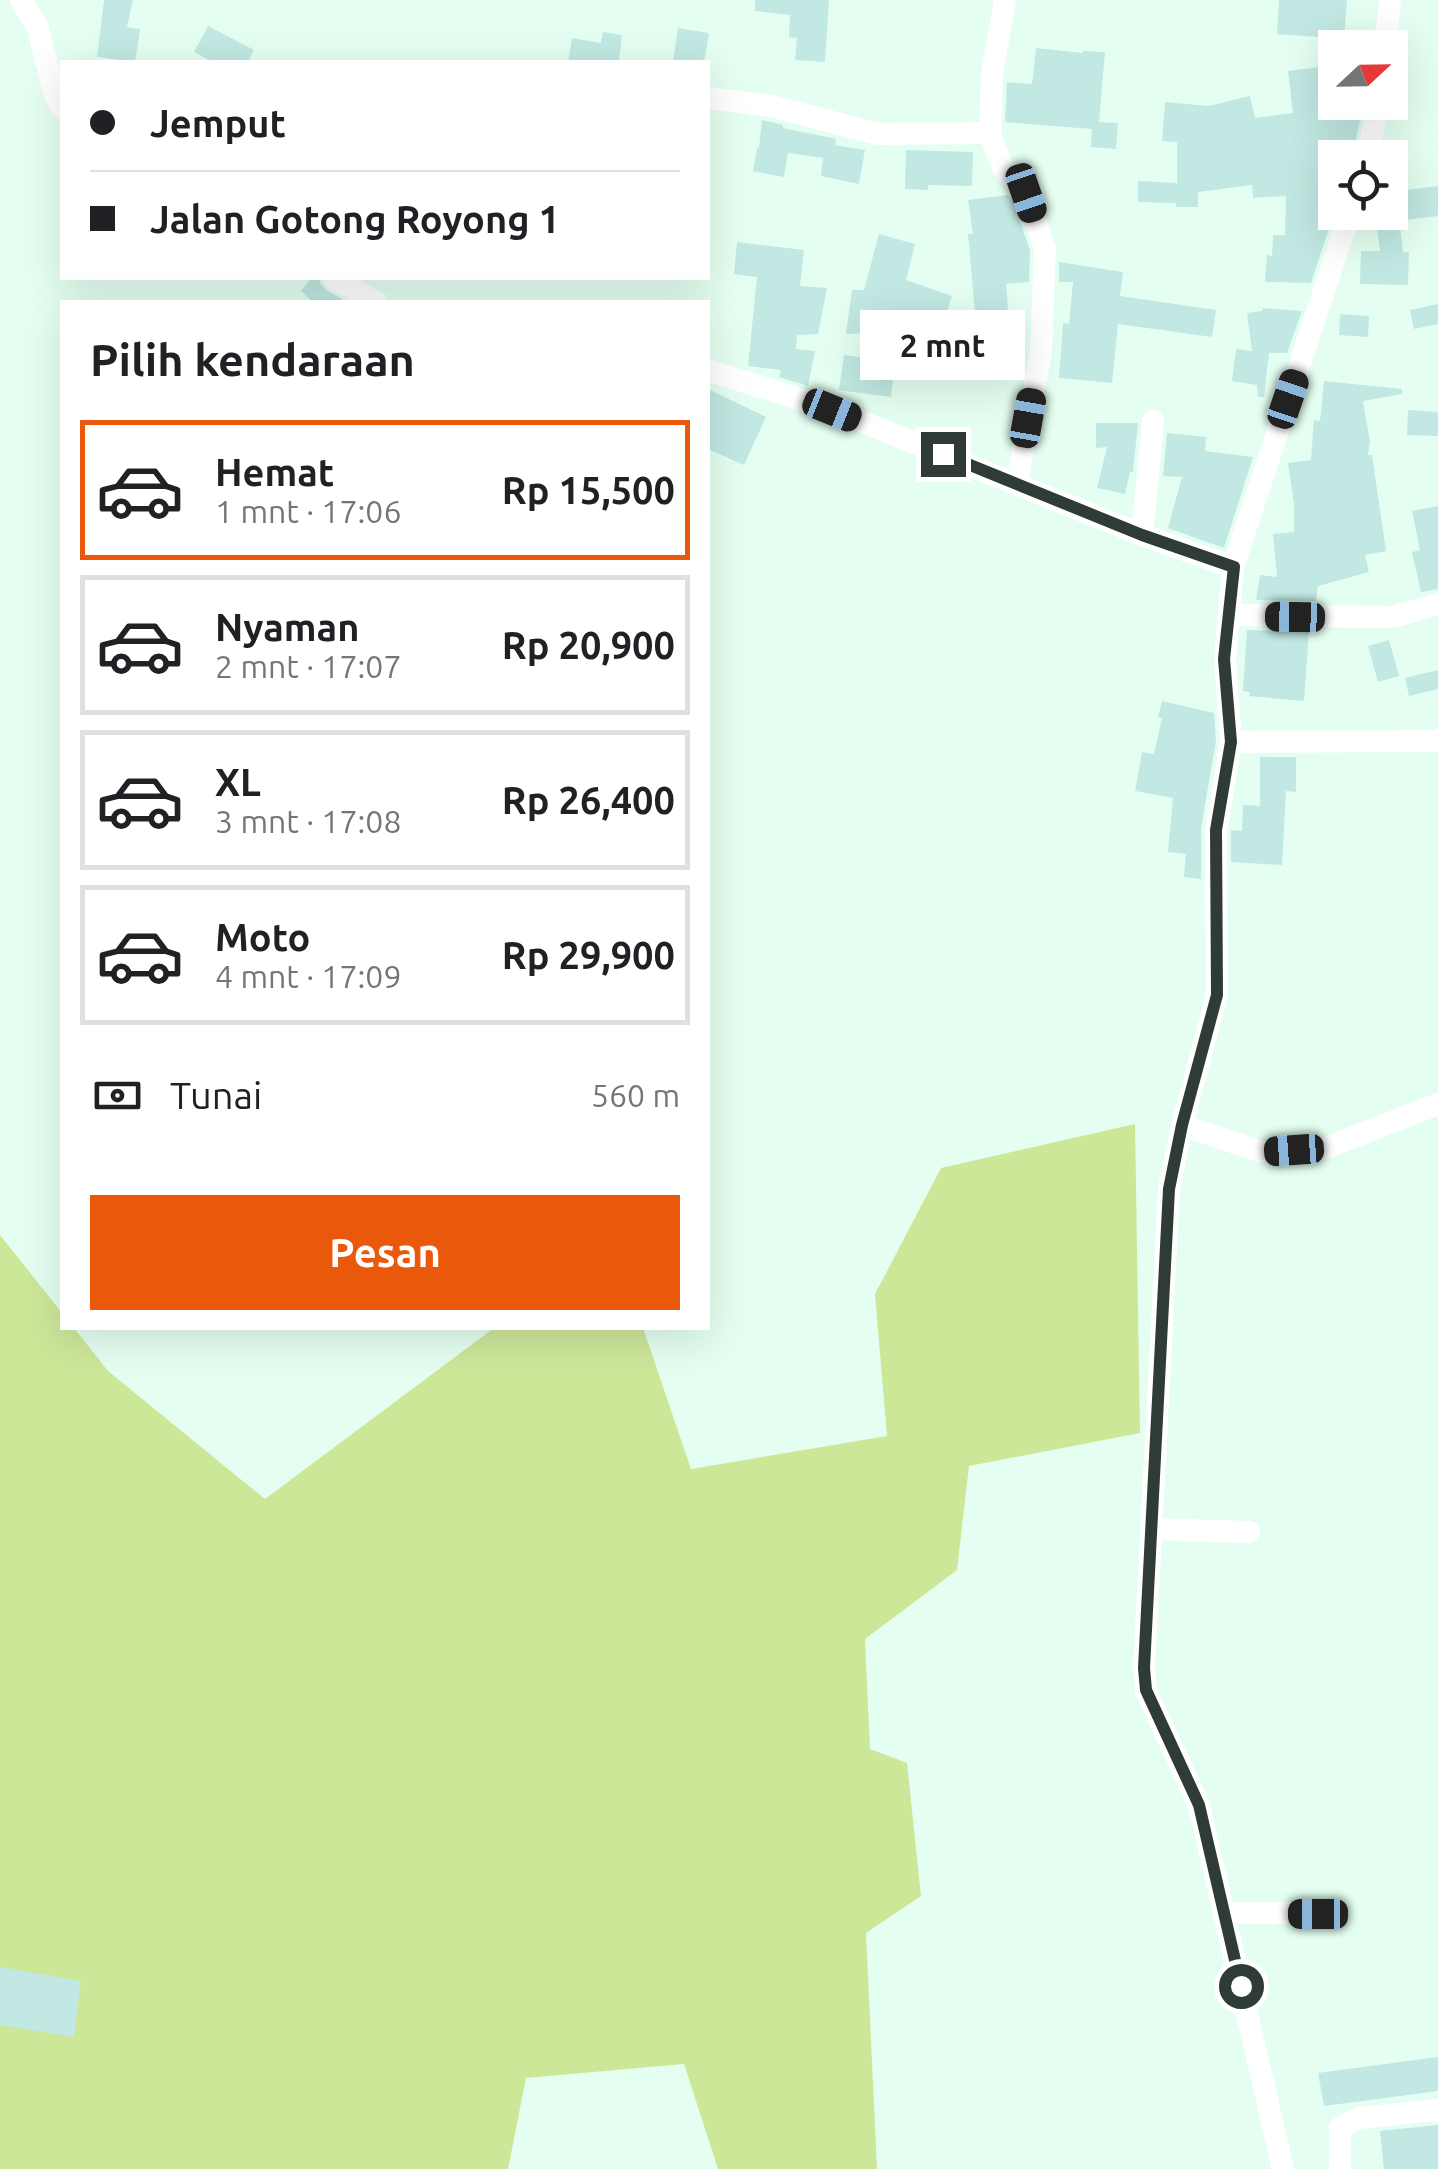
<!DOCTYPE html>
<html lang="id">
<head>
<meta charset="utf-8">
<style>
	body { margin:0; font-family:Ubuntu,sans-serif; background:#f2f2f2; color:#202124; height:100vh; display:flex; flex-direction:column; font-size:38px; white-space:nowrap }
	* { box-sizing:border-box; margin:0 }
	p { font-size:32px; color:#757577 }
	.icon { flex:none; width:55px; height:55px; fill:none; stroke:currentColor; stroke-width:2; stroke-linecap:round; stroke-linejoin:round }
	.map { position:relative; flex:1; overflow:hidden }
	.sheet { position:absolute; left:60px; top:300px; width:650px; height:1030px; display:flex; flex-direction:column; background:#fff; border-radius:0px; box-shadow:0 10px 40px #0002 }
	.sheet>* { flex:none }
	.banner { position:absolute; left:60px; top:60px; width:650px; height:220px; border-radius:0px; box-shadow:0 10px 40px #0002; display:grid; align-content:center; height:220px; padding:0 30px; background:#fff }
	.needle { width:65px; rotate:68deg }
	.controls { position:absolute; left:1318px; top:30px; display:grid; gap:20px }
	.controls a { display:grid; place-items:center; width:90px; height:90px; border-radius:0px; background:#fff; box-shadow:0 10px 40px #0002; font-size:50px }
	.end { position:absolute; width:45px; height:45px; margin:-22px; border:12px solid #2e3c35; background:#fff; box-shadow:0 0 0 5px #fff }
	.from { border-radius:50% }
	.bubble { position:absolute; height:70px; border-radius:0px; background:#fff; box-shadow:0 10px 40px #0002; font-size:32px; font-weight:700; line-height:70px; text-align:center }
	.car { position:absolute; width:30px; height:60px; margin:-30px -15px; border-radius:12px; box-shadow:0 0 8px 2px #0007; background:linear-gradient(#222 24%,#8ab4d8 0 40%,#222 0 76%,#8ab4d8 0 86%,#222 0) }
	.banner b { display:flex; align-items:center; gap:35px; height:95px; font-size:38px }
	.banner b+b { border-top:2px solid #e0e0e0 }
	.banner i { width:25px; height:25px; background:#202124 }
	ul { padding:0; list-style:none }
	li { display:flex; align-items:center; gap:30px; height:140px; margin:0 20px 15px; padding:0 10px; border:5px solid #e0e0e0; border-radius:0px }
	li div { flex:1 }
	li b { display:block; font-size:38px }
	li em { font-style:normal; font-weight:700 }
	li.active { border-color:#ea580c }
	li>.icon { width:90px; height:90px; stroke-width:1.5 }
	h2 { padding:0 30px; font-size:45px; line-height:120px }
	.pay { display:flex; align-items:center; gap:25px; height:110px; padding:0 30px; font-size:38px }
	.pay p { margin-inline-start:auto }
	.button { display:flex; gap:20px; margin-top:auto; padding:20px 30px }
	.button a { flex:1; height:115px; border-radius:0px; background:#ea580c; color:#fff; font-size:40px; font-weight:700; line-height:115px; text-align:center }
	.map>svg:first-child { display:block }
	.green { fill:#cde799 }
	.building { fill:#c1e8e2 }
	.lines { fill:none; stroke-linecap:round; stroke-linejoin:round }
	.minor { stroke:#fff; stroke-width:22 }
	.route { stroke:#2e3c35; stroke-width:12 }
</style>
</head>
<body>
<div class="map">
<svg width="1438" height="2169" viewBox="0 0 1438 2169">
	<rect width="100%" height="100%" fill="#e4fff1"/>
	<polygon class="green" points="1135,1124 1140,1433 969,1466 957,1570 865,1639 870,1749 907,1763 921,1896 866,1933 877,2169 718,2169 684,2064 526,2078 508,2169 0,2169 0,1235 62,1313 62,1328 74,1328 108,1371 265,1499 494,1328 643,1328 691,1469 887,1436 875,1294 941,1168"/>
	<g class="building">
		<polygon points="104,0 133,0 127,27 140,29 135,62 97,57"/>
		<polygon points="755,0 829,0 825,62 795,60 797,38 789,37 790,15 755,11"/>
		<polygon points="1279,0 1347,0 1344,39 1277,34"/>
		<polygon points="208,26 254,50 248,62 212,62 194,52"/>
		<polygon points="678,28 709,33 704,62 673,62"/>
		<polygon points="603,32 622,35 619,62 568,62 572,38 601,43"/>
		<polygon points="1036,48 1083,53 1083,51 1105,52 1099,122 1118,123 1116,149 1091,147 1092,129 1005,122 1007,82 1032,84"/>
		<polygon points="1329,66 1335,102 1364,102 1352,158 1335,158 1335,210 1311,283 1265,282 1267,255 1272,256 1273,235 1285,235 1286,196 1253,198 1252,185 1198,192 1198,207 1176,207 1176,203 1138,202 1138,181 1177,183 1177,142 1162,141 1165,102 1209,106 1250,96 1255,118 1293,113 1288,71"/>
		<polygon points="762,120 783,125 783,128 836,139 835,145 865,150 859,184 821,176 823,158 788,153 784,177 753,171 757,148 759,148"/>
		<polygon points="906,150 973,152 972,186 928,185 928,190 905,189"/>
		<polygon points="1438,186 1438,216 1390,222 1390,192"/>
		<polygon points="1008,195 1013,201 1030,250 1029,282 1006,284 1008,310 975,313 968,234 973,234 968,200"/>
		<polygon points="1400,226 1403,252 1409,252 1408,285 1360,284 1361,251 1380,251 1377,228"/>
		<polygon points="879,234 915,244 906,280 952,296 940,332 907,320 907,332 846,334 852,290 864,290"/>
		<polygon points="737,242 804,250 800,286 827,288 818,334 797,335 796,349 815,351 808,386 779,377 781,370 748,366 757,277 734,274"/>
		<polygon points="1059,262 1123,272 1120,296 1216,310 1212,337 1118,324 1112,383 1059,378 1063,323 1069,324 1073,282 1059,282"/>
		<polygon points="312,278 319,278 321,285 326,290 347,302 313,302 301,291"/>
		<polygon points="1438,304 1438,324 1414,329 1410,310"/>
		<polygon points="1263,308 1302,311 1287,353 1269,353 1264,397 1258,397 1257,385 1232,381 1236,349 1252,351 1247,313 1262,311"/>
		<polygon points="1340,314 1369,316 1368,337 1339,335"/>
		<polygon points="844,355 895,362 891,397 839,390"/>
		<polygon points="1324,381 1402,389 1402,394 1363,401 1370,442 1368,455 1372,455 1386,551 1365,555 1369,572 1318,586 1316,601 1256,600 1260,575 1277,577 1273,534 1294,532 1294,504 1288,463 1311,460 1314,420 1320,421"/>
		<polygon points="708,389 766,417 744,465 708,449"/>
		<polygon points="1408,410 1438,412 1438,436 1407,435"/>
		<polygon points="1096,423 1138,423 1133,472 1130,472 1125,494 1097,488 1107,447 1096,448"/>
		<polygon points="1167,433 1206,437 1205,451 1253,457 1224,548 1168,528 1182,477 1163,476"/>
		<polygon points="1438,506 1438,589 1421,592 1412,552 1420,550 1412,511"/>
		<polygon points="1247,630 1309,631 1304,701 1249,696 1250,692 1243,691"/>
		<polygon points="1389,640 1399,676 1378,682 1368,646"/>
		<polygon points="1438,670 1438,689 1409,696 1405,678"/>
		<polygon points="1162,701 1214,713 1216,741 1201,828 1201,879 1184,877 1186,854 1168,852 1173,798 1135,791 1142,752 1154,754 1162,718 1158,717"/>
		<polygon points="1260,757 1296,757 1296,792 1286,791 1282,865 1231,862 1231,830 1242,831 1243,805 1260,806"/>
		<polygon points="0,1967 81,1981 74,2037 0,2025"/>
		<polygon points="1438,2057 1438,2091 1324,2106 1318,2073"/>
		<polygon points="1438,2125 1438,2169 1384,2169 1380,2131"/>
	</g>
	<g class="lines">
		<g class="minor">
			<polyline points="21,0 38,28 54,93 62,108"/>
			<polyline points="1005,0 992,74 990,133 1002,166 1026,193 1045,248 1041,352 1017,483"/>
			<polyline points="1385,48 1390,0"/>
			<polyline points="708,98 771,106 878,134 990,133"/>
			<polyline points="1367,158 1379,102"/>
			<polyline points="334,278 376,302"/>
			<polyline points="708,370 833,410 1142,535 1233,567"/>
			<polyline points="1142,535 1153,421"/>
			<polyline points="1229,615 1392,617 1438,604"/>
			<polyline points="1231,742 1438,741"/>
			<polyline points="1182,1125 1262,1152 1326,1148 1438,1104"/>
			<polyline points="1151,1529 1249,1532"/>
			<polyline points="1224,1913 1317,1913"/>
			<polyline points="1283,2169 1199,1805 1146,1691 1144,1668 1169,1189 1182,1125 1217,995 1216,830 1231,742 1225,659 1233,567 1350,212"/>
			<polyline points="1340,2169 1340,2128 1359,2118 1438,2110"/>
		</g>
	</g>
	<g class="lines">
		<polyline class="route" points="943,454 1142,535 1234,567 1224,659 1231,742 1216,830 1217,995 1182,1125 1169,1189 1144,1668 1146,1690 1199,1805 1241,1986"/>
	</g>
</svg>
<div class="controls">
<a><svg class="needle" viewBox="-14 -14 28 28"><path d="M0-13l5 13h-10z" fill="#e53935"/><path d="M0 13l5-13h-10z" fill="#757577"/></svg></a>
<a><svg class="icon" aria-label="locate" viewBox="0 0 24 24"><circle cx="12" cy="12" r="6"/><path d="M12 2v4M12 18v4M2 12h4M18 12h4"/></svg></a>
</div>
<i class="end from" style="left:1241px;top:1986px"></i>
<i class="end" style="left:943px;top:454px"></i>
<div class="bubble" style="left:860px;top:310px;width:165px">2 mnt</div>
<i class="car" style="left:1026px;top:193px;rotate:161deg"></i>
<i class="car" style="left:1288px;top:399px;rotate:19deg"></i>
<i class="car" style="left:832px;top:410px;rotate:112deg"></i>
<i class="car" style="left:1028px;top:418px;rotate:10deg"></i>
<i class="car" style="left:1295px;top:617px;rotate:271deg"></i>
<i class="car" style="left:1294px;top:1150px;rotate:266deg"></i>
<i class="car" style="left:1318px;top:1914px;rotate:270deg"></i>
<div class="banner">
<b><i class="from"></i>Jemput</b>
<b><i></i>Jalan Gotong Royong 1</b>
</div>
<section class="sheet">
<h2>Pilih kendaraan</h2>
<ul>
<li class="active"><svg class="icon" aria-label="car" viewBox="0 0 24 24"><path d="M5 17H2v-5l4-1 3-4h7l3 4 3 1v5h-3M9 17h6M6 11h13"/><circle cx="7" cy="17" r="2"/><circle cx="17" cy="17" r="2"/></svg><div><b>Hemat</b><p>1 mnt · 17:06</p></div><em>Rp 15,500</em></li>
<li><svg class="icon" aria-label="car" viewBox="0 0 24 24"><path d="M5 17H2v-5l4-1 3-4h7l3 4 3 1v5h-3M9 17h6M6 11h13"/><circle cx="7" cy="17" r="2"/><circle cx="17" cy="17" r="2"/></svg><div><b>Nyaman</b><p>2 mnt · 17:07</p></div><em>Rp 20,900</em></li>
<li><svg class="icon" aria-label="car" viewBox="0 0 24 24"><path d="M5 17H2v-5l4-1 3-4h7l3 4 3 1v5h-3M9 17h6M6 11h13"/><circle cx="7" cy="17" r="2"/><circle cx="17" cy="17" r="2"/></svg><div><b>XL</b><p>3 mnt · 17:08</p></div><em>Rp 26,400</em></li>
<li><svg class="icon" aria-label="car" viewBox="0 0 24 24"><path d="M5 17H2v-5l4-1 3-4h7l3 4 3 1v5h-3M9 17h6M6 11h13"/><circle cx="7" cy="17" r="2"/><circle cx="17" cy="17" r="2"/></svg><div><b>Moto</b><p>4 mnt · 17:09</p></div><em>Rp 29,900</em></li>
</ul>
<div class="pay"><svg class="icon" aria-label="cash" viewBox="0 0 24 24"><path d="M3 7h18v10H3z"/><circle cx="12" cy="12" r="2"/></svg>Tunai<p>560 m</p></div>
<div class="button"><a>Pesan</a></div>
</section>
</div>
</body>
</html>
